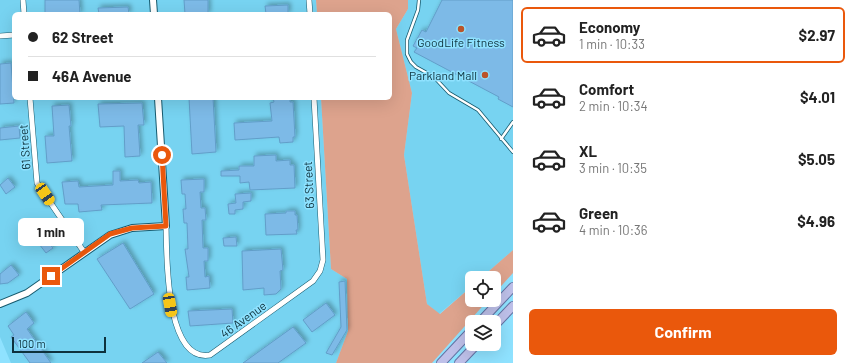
<!DOCTYPE html>
<html lang="en">
<head>
<meta charset="utf-8">
<style>
	body { margin:0; font-family:Barlow,sans-serif; background:#f6f6f6; color:#222; height:100vh; display:flex; flex-direction:column; font-size:15px; white-space:nowrap }
	* { box-sizing:border-box; margin:0 }
	p { font-size:13px; color:#767676 }
	.icon { flex:none; width:22px; height:22px; fill:none; stroke:currentColor; stroke-width:2; stroke-linecap:round; stroke-linejoin:round }
	.map { position:relative; flex:1; overflow:hidden }
	.details { display:flex; flex-direction:column; background:#fff; width:340px }
	.details>* { flex:none }
	.guide { position:absolute; left:12px; top:12px; width:380px; height:88px; border-radius:6px; box-shadow:0 4px 16px #0002; display:grid; align-content:center; height:88px; padding:0 16px; background:#fff }
	.fabs { position:absolute; left:465px; top:271px; display:grid; gap:8px }
	.fabs a { display:grid; place-items:center; width:36px; height:36px; border-radius:6px; background:#fff; box-shadow:0 4px 16px #0002; font-size:20px }
	.scale { position:absolute; left:12px; bottom:10px; width:94px; box-sizing:border-box; padding-left:4px; border:2px solid #0e323d; border-top:0; font-size:11px; line-height:14px; white-space:nowrap; color:#0e323d; -webkit-text-stroke:3px #8fe2ff; paint-order:stroke }
	.end { position:absolute; width:18px; height:18px; margin:-9px; border:5px solid #ea580c; background:#fff; box-shadow:0 0 0 2px #fff }
	.from { border-radius:50% }
	.bubble { position:absolute; height:28px; border-radius:6px; background:#fff; box-shadow:0 4px 16px #0002; font-size:13px; font-weight:700; line-height:28px; text-align:center }
	.car { position:absolute; width:12px; height:24px; margin:-12px -6px; border-radius:5px; box-shadow:0 0 3px 1px #0007; background:linear-gradient(#f5c518 24%,#345 0 40%,#f5c518 0 76%,#345 0 86%,#f5c518 0) }
	.guide b { display:flex; align-items:center; gap:14px; height:38px; font-size:15px }
	.guide b+b { border-top:1px solid #e0e0e0 }
	.guide i { width:10px; height:10px; background:#222 }
	ul { padding:7px 0 0; list-style:none }
	li { display:flex; align-items:center; gap:12px; height:56px; margin:0 8px 6px; padding:0 8px; border:2px solid transparent; border-radius:6px }
	li div { flex:1 }
	li b { display:block; font-size:15px }
	li em { font-style:normal; font-weight:700 }
	li.on { border-color:#ea580c }
	li>.icon { width:36px; height:36px; stroke-width:1.5 }
	.button { display:flex; gap:8px; margin-top:auto; padding:8px 16px }
	.button a { flex:1; height:46px; border-radius:6px; background:#ea580c; color:#fff; font-size:16px; font-weight:700; line-height:46px; text-align:center }
	main { display:flex; flex:1; min-height:0 }
	.map>svg:first-child { display:block }
	.built { fill:#77d3f1 }
	.green { fill:#dda38d }
	.building { fill:#7dbae7; stroke:#629ec9; filter:url(#shadow) }
	.lines { fill:none; stroke-linecap:round; stroke-linejoin:round }
	.service-casing { stroke:#165a6e; stroke-width:4 }
	.minor-casing { stroke:#165a6e; stroke-width:6 }
	.tertiary-casing { stroke:#165a6e; stroke-width:8 }
	.primary-casing { stroke:#6473a4; stroke-width:10 }
	.service { stroke:#fff; stroke-width:2.5 }
	.minor { stroke:#fff; stroke-width:5 }
	.tertiary { stroke:#fff; stroke-width:6 }
	.primary { stroke:#bec0e9; stroke-width:8 }
	.route { stroke:#ea580c; stroke-width:5 }
	.poi-dot { fill:#bb542a; stroke:#8fe2ff; stroke-width:1.5 }
	.labels { text-anchor:middle; dominant-baseline:central; stroke-width:3; stroke-linejoin:round; paint-order:stroke }
	.poi-label { font-size:12px; fill:#0e323d; stroke:#8fe2ff }
	.street-label { font-size:12px; fill:#0e323d; stroke:#8fe2ff }
</style>
</head>
<body>
<main>
<div class="map">
<svg width="513" height="363" viewBox="0 0 513 363">
	<defs>
		<filter id="shadow"><feDropShadow dx="2.5" dy="-2.5" stdDeviation="2" flood-color="#0004"/></filter>
	</defs>
	<rect width="100%" height="100%" fill="#8fe2ff"/>
	<g class="built">
		<polygon points="0,0 316,0 317,14 14,14 14,98 321,98 331,269 347,279 348,331 336,363 11,363 0,337"/>
		<polygon points="408,0 513,0 513,250 481,278 472,278 472,286 439,314 427,304 404,155 412,93 396,29 408,9"/>
	</g>
	<g class="green">
		<polygon points="316,0 408,0 408,9 396,29 412,93 404,155 427,304 440,314 472,286 472,300 488,300 432,363 336,363 348,331 347,279 331,269 321,98 390,98 390,14 317,14"/>
		<polygon points="513,250 513,273 494,294 494,278 481,278"/>
	</g>
	<g class="building">
		<polygon points="45,0 79,0 80,14 45,14"/>
		<polygon points="184,0 208,0 208,14 185,14"/>
		<polygon points="442,0 513,0 513,107 498,99 499,97 414,52 417,48 413,46 422,30 426,32"/>
		<polygon points="288,5 288,14 266,14 265,6"/>
		<polygon points="128,7 129,14 99,14 98,8"/>
		<polygon points="11,63 14,103 0,104 0,64"/>
		<polygon points="189,98 213,98 216,152 192,154"/>
		<polygon points="273,98 290,98 290,102 293,102 295,137 293,137 293,142 280,143 279,137 235,140 234,123 272,121 270,103 274,102"/>
		<polygon points="142,103 144,125 138,125 140,156 125,157 124,126 100,127 98,104"/>
		<polygon points="69,105 71,126 69,126 72,161 47,163 45,136 54,136 52,106"/>
		<polygon points="19,126 20,138 0,140 0,128"/>
		<polygon points="276,155 276,161 290,160 290,165 294,165 295,188 250,190 249,182 240,183 240,176 221,176 221,171 239,170 239,166 254,166 254,156"/>
		<polygon points="113,171 120,171 120,181 138,180 139,183 151,182 152,203 101,205 102,210 79,212 78,204 65,204 62,182 78,181 79,187 113,185"/>
		<polygon points="8,178 15,187 6,194 0,185"/>
		<polygon points="204,179 204,192 200,192 201,208 205,208 206,220 202,220 203,248 208,248 208,261 204,261 205,277 209,276 210,288 187,290 186,277 189,277 185,249 188,249 187,223 184,223 183,209 186,209 185,194 182,194 181,180"/>
		<polygon points="251,193 251,201 243,202 243,209 235,210 235,214 229,214 228,204 236,203 235,194"/>
		<polygon points="286,211 295,211 295,215 297,215 298,230 296,230 297,234 266,235 265,214 286,213"/>
		<polygon points="43,236 53,248 46,253 36,240"/>
		<polygon points="236,237 237,246 224,246 223,238"/>
		<polygon points="123,243 154,294 130,309 97,259"/>
		<polygon points="281,249 283,270 280,271 281,289 276,294 264,295 264,288 243,290 242,251"/>
		<polygon points="11,265 19,275 8,283 0,284 0,274"/>
		<polygon points="345,281 347,330 332,355 326,353 341,327 339,282"/>
		<polygon points="326,303 335,315 312,332 303,320"/>
		<polygon points="232,309 233,323 190,326 188,311"/>
		<polygon points="26,312 34,323 27,329 51,363 30,363 11,337 14,335 8,326"/>
		<polygon points="293,327 306,343 278,363 243,363"/>
		<polygon points="158,352 167,363 142,363"/>
	</g>
	<g class="lines">
		<g class="service-casing">
			<g id="service">
				<polyline points="419,0 418,10 407,40 407,54 411,62 416,67 434,77 449,93 478,110 513,152"/>
				<polyline points="501,139 513,122"/>
			</g>
		</g>
		<g class="minor-casing">
			<g id="minor">
				<polyline points="23,0 24,14"/>
				<polyline points="309,0 310,14"/>
				<polyline points="0,36 14,35"/>
				<polyline points="30,98 37,183 84,252"/>
				<path d="M 166,226 C 167,250 164,363 210,355 L 313,281 L 320,271 L 323,260 L 314,98"/>
			</g>
		</g>
		<g class="tertiary-casing">
			<g id="tertiary">
				<polyline points="153,0 154,14"/>
				<polyline points="0,304 27,293 110,235 132,228 166,226 158,98"/>
			</g>
		</g>
		<g class="primary-casing">
			<g id="primary">
				<polyline points="480,322 513,287"/>
				<polyline points="494,326 513,306"/>
				<polyline points="441,363 472,330"/>
				<polyline points="459,363 477,344"/>
			</g>
		</g>
		<use href="#service" class="service"/>
		<use href="#minor" class="minor"/>
		<use href="#tertiary" class="tertiary"/>
		<use href="#primary" class="primary"/>
	</g>
	<g class="lines">
		<polyline class="route" points="51,276 110,234 132,228 166,226 162,155"/>
	</g>
	<g class="poi-dot">
		<circle cx="461" cy="29" r="4"/>
		<circle cx="485" cy="75" r="4"/>
	</g>
	<g class="labels">
		<g class="poi-label">
			<text x="461" y="42">GoodLife Fitness</text>
			<text x="477" y="75" text-anchor="end">Parkland Mall</text>
		</g>
		<g class="street-label">
			<text transform="translate(24 147) rotate(-94)">61 Street</text>
			<text transform="translate(308 185) rotate(-93)">63 Street</text>
			<text transform="translate(243 319) rotate(-36)">46 Avenue</text>
		</g>
	</g>
</svg>
<div class="fabs">
<a><svg class="icon" aria-label="locate" viewBox="0 0 24 24"><circle cx="12" cy="12" r="6"/><path d="M12 2v4M12 18v4M2 12h4M18 12h4"/></svg></a>
<a><svg class="icon" aria-label="layers" viewBox="0 0 24 24"><path d="M12 4l9 5-9 5-9-5zM3 14l9 5 9-5"/></svg></a>
</div>
<div class="scale">100 m</div>
<i class="end from" style="left:162px;top:155px"></i>
<i class="end" style="left:51px;top:276px"></i>
<div class="bubble" style="left:18px;top:218px;width:66px">1 min</div>
<i class="car" style="left:45px;top:194px;rotate:146deg"></i>
<i class="car" style="left:170px;top:305px;rotate:170deg"></i>
<div class="guide">
<b><i class="from"></i>62 Street</b>
<b><i></i>46A Avenue</b>
</div>
</div>
<section class="details">
<ul>
<li class="on"><svg class="icon" aria-label="car" viewBox="0 0 24 24"><path d="M5 17H2v-5l4-1 3-4h7l3 4 3 1v5h-3M9 17h6M6 11h13"/><circle cx="7" cy="17" r="2"/><circle cx="17" cy="17" r="2"/></svg><div><b>Economy</b><p>1 min · 10:33</p></div><em>$2.97</em></li>
<li><svg class="icon" aria-label="car" viewBox="0 0 24 24"><path d="M5 17H2v-5l4-1 3-4h7l3 4 3 1v5h-3M9 17h6M6 11h13"/><circle cx="7" cy="17" r="2"/><circle cx="17" cy="17" r="2"/></svg><div><b>Comfort</b><p>2 min · 10:34</p></div><em>$4.01</em></li>
<li><svg class="icon" aria-label="car" viewBox="0 0 24 24"><path d="M5 17H2v-5l4-1 3-4h7l3 4 3 1v5h-3M9 17h6M6 11h13"/><circle cx="7" cy="17" r="2"/><circle cx="17" cy="17" r="2"/></svg><div><b>XL</b><p>3 min · 10:35</p></div><em>$5.05</em></li>
<li><svg class="icon" aria-label="car" viewBox="0 0 24 24"><path d="M5 17H2v-5l4-1 3-4h7l3 4 3 1v5h-3M9 17h6M6 11h13"/><circle cx="7" cy="17" r="2"/><circle cx="17" cy="17" r="2"/></svg><div><b>Green</b><p>4 min · 10:36</p></div><em>$4.96</em></li>
</ul>
<div class="button"><a>Confirm</a></div>
</section>
</main>
</body>
</html>
